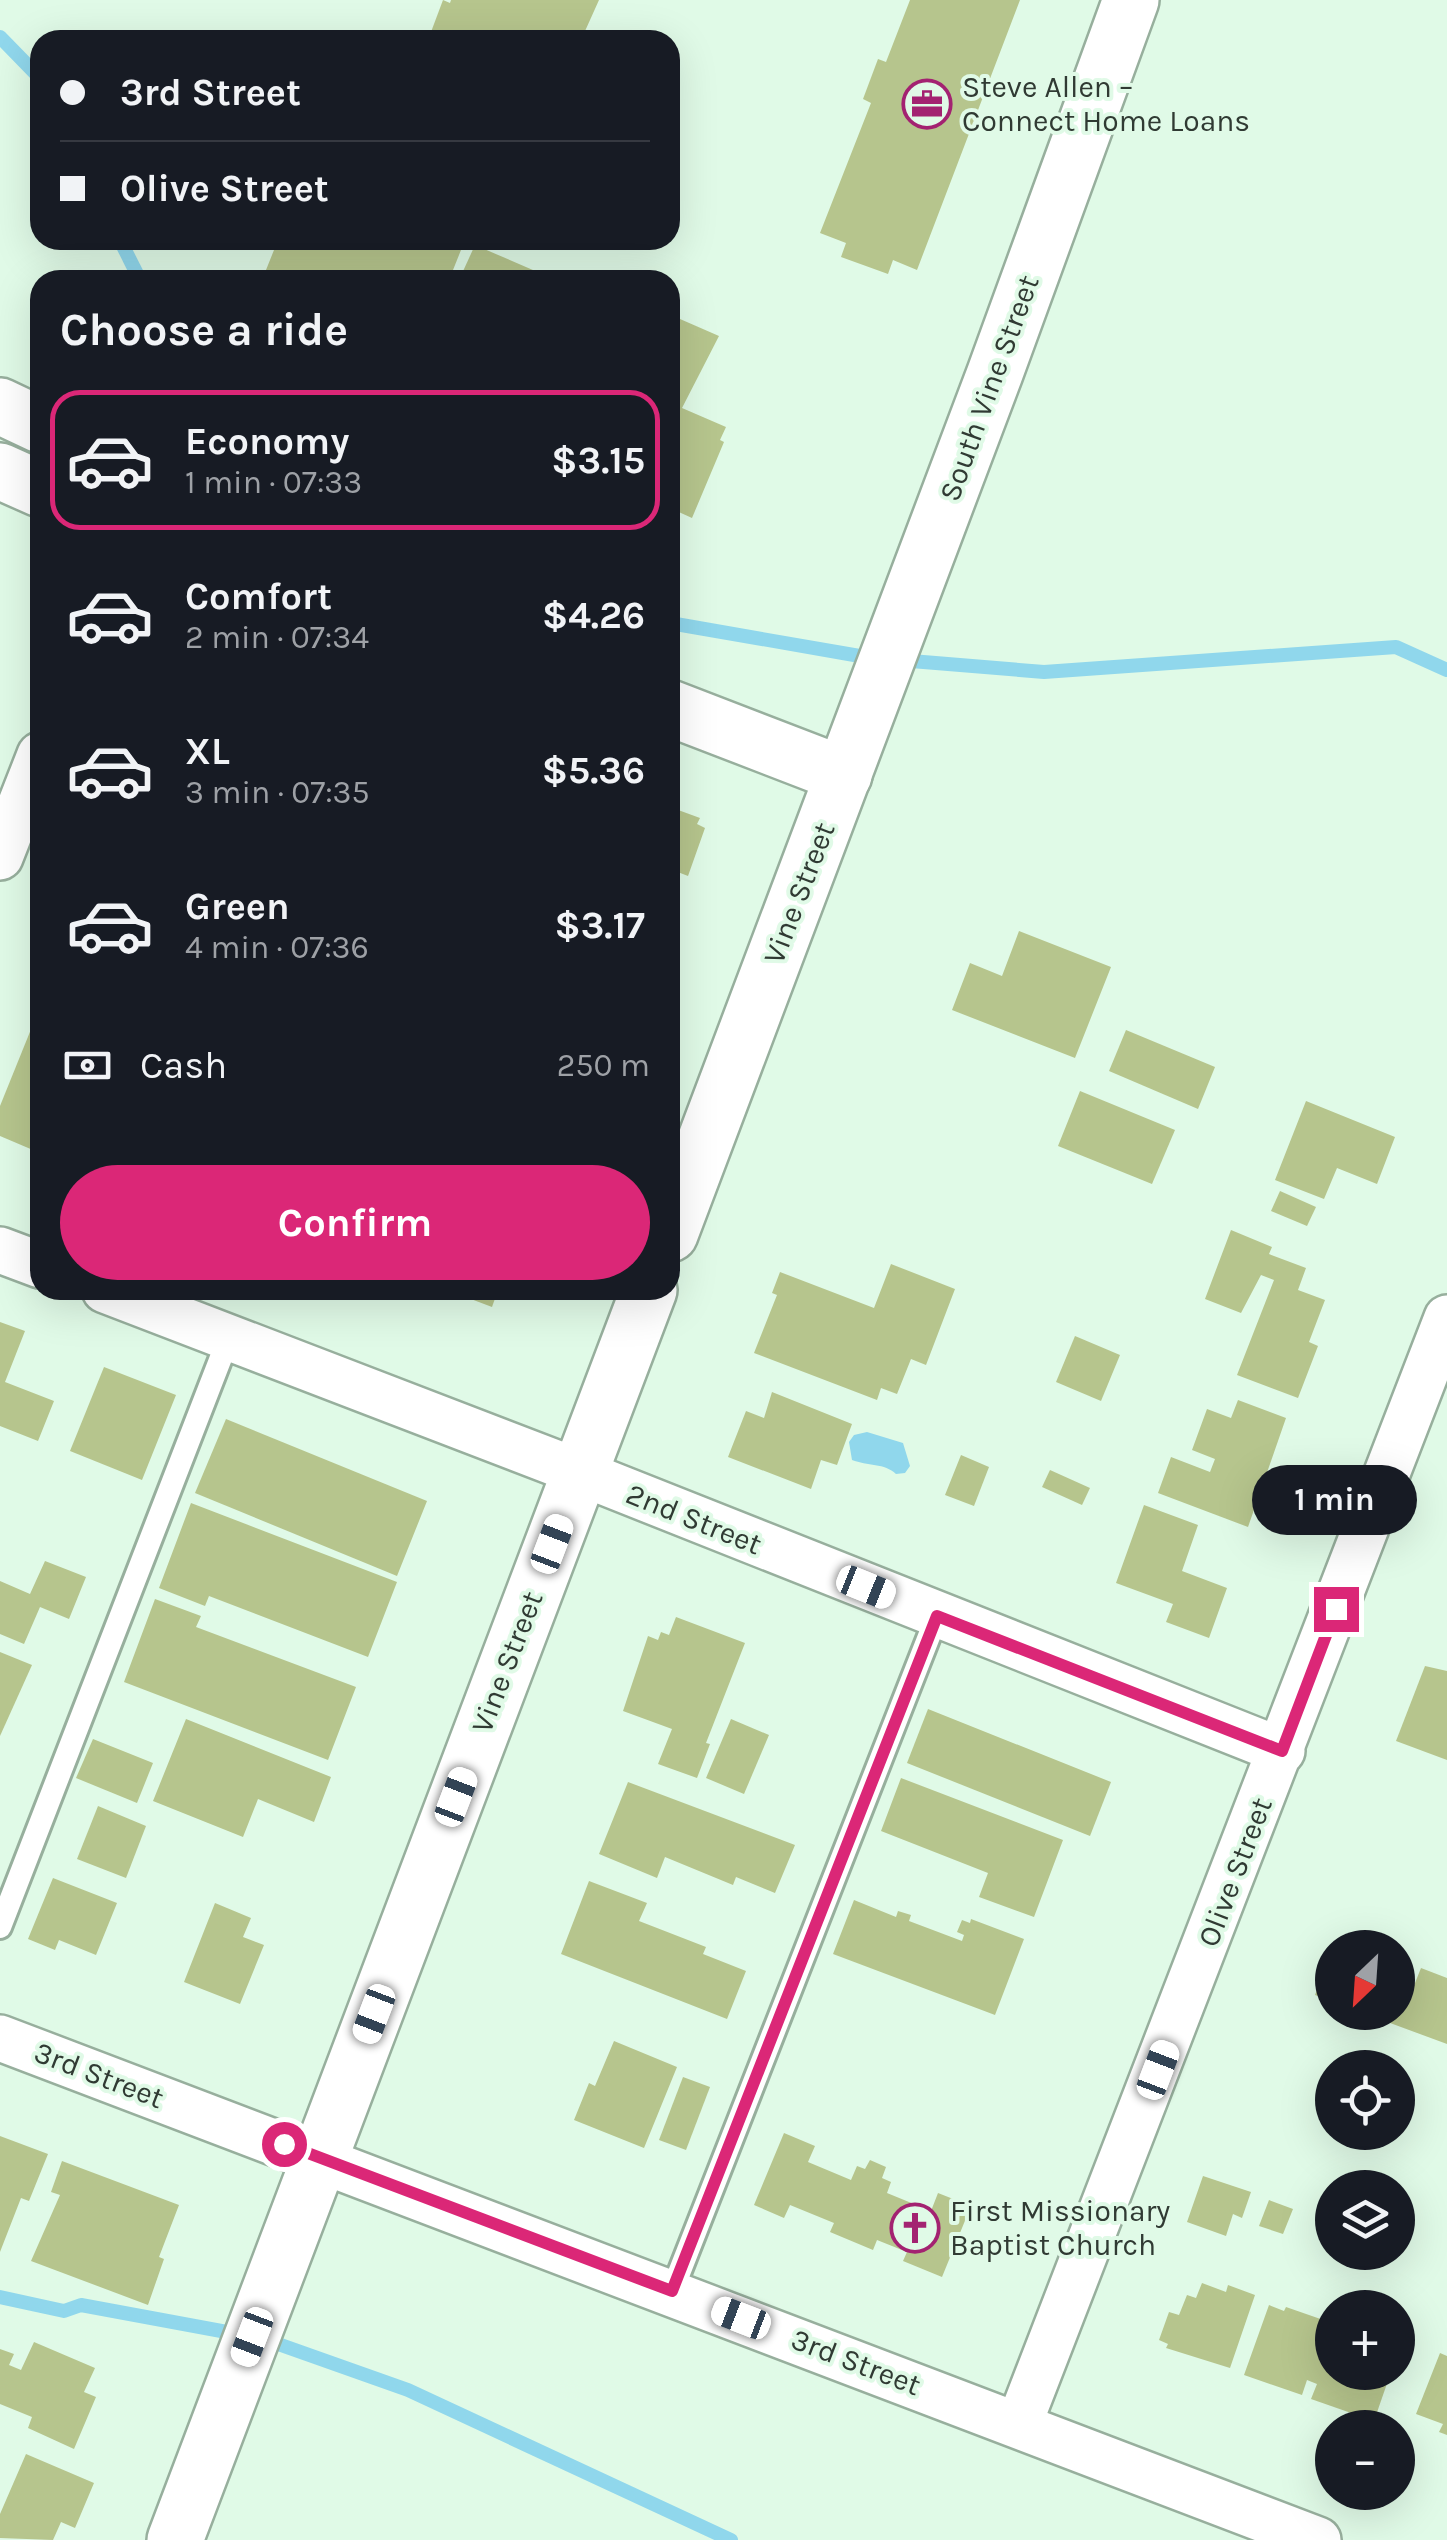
<!DOCTYPE html>
<html lang="en">
<head>
<meta charset="utf-8">
<style>
	body { margin:0; font-family:Karla,sans-serif; background:#242831; color:#f1f3f6; height:100vh; display:flex; flex-direction:column; font-size:38px; white-space:nowrap }
	* { box-sizing:border-box; margin:0 }
	p { font-size:32px; color:#9ea1a6 }
	.icon { flex:none; width:55px; height:55px; fill:none; stroke:currentColor; stroke-width:2; stroke-linecap:round; stroke-linejoin:round }
	.map { position:relative; flex:1; overflow:hidden }
	.panel { position:absolute; left:30px; top:270px; width:650px; height:1030px; display:flex; flex-direction:column; background:#171b24; border-radius:30px; box-shadow:0 10px 40px #0002 }
	.panel>* { flex:none }
	.banner { position:absolute; left:30px; top:30px; width:650px; height:220px; border-radius:30px; box-shadow:0 10px 40px #0002; display:grid; align-content:center; height:220px; padding:0 30px; background:#171b24 }
	.needle { width:65px; rotate:205deg }
	.buttons { position:absolute; left:1315px; top:1930px; display:grid; gap:20px }
	.buttons a { display:grid; place-items:center; width:100px; height:100px; border-radius:50%; background:#171b24; box-shadow:0 10px 40px #0002; font-size:50px }
	.end { position:absolute; width:45px; height:45px; margin:-22px; border:12px solid #db2777; background:#fff; box-shadow:0 0 0 5px #fff }
	.from { border-radius:50% }
	.bubble { position:absolute; height:70px; border-radius:35px; background:#171b24; box-shadow:0 10px 40px #0002; font-size:32px; font-weight:700; line-height:70px; text-align:center }
	.car { position:absolute; width:30px; height:60px; margin:-30px -15px; border-radius:12px; box-shadow:0 0 8px 2px #0007; background:linear-gradient(#fff 24%,#345 0 40%,#fff 0 76%,#345 0 86%,#fff 0) }
	.banner b { display:flex; align-items:center; gap:35px; height:95px; font-size:38px }
	.banner b+b { border-top:2px solid #363941 }
	.banner i { width:25px; height:25px; background:#f1f3f6 }
	ul { padding:0; list-style:none }
	li { display:flex; align-items:center; gap:30px; height:140px; margin:0 20px 15px; padding:0 10px; border:5px solid transparent; border-radius:30px }
	li div { flex:1 }
	li b { display:block; font-size:38px }
	li em { font-style:normal; font-weight:700 }
	li.active { border-color:#db2777 }
	li>.icon { width:90px; height:90px; stroke-width:1.5 }
	h2 { padding:0 30px; font-size:45px; line-height:120px }
	.pay { display:flex; align-items:center; gap:25px; height:110px; padding:0 30px; font-size:38px }
	.pay p { margin-inline-start:auto }
	.primary-button { display:flex; gap:20px; margin-top:auto; padding:20px 30px }
	.primary-button a { flex:1; height:115px; border-radius:60px; background:#db2777; color:#fff; font-size:40px; font-weight:700; line-height:115px; text-align:center }
	.map>svg:first-child { display:block }
	.water { fill:#90d7ec }
	.lines { fill:none; stroke-linecap:round; stroke-linejoin:round }
	.stream { stroke:#90d7ec; stroke-width:14 }
	.building { fill:#b6c58d }
	.service-casing { stroke:#97af9d; stroke-width:28 }
	.minor-casing { stroke:#97af9d; stroke-width:50 }
	.tertiary-casing { stroke:#97af9d; stroke-width:60 }
	.service { stroke:#fff; stroke-width:22 }
	.minor { stroke:#fff; stroke-width:45 }
	.tertiary { stroke:#fff; stroke-width:55 }
	.route { stroke:#db2777; stroke-width:12 }
	.labels { text-anchor:middle; dominant-baseline:central; stroke-width:8; stroke-linejoin:round; paint-order:stroke }
	.poi-label { font-size:30px; fill:#303a33; stroke:#e0fae7; text-anchor:start }
	.street-label { font-size:30px; fill:#303a33; stroke:#e0fae7 }
</style>
</head>
<body>
<div class="map">
<svg width="1447" height="2540" viewBox="0 0 1447 2540">
	<rect width="100%" height="100%" fill="#e0fae7"/>
	<path class="water" d="M 867,1432 L 903,1443 L 910,1466 L 905,1473 L 896,1474 C 885,1463 867,1466 852,1460 L 849,1442 L 854,1435 Z"/>
	<g class="lines">
		<g class="stream">
			<polyline points="0,37 40,78"/>
			<polyline points="120,240 140,280"/>
			<polyline points="670,623 877,659"/>
			<polyline points="899,660 1044,672 1396,647 1447,670"/>
			<polyline points="0,2297 64,2311 81,2305 243,2335"/>
			<polyline points="264,2339 408,2390 731,2540"/>
		</g>
	</g>
	<g class="building">
		<polygon points="443,0 450,3 451,0 599,0 581,40 428,40"/>
		<polygon points="910,0 1020,0 917,270 893,260 888,274 841,257 846,243 820,233 871,103 863,99 878,59 886,62"/>
		<polygon points="278,240 465,240 449,280 262,280"/>
		<polygon points="475,245 556,280 459,280"/>
		<polygon points="680,319 719,336 682,408 726,427 720,440 724,442 692,518 670,508 670,327 675,329"/>
		<polygon points="670,807 700,818 697,824 705,828 688,876 670,869"/>
		<polygon points="1019,931 1111,967 1075,1058 952,1010 970,963 1002,976"/>
		<polygon points="40,1007 40,1153 0,1136 0,1106"/>
		<polygon points="1126,1030 1215,1067 1198,1109 1109,1071"/>
		<polygon points="1080,1091 1175,1130 1152,1184 1058,1146"/>
		<polygon points="1306,1101 1395,1137 1377,1184 1337,1168 1324,1199 1275,1180"/>
		<polygon points="1280,1191 1316,1207 1307,1226 1271,1211"/>
		<polygon points="1231,1230 1272,1247 1269,1254 1306,1268 1298,1290 1325,1300 1309,1342 1318,1346 1298,1398 1237,1375 1274,1280 1261,1275 1241,1313 1205,1299"/>
		<polygon points="891,1264 955,1289 926,1365 911,1359 897,1394 881,1388 877,1400 754,1353 777,1295 772,1293 780,1272 874,1308"/>
		<polygon points="447,1290 498,1290 492,1307"/>
		<polygon points="0,1322 25,1331 5,1382 54,1401 38,1441 0,1426"/>
		<polygon points="1075,1336 1120,1355 1101,1401 1056,1382"/>
		<polygon points="104,1367 176,1395 142,1480 70,1451"/>
		<polygon points="772,1392 852,1424 837,1465 821,1460 811,1489 728,1457 746,1411 764,1418"/>
		<polygon points="1238,1400 1286,1418 1248,1527 1158,1493 1171,1457 1210,1472 1215,1459 1192,1450 1207,1409 1231,1418"/>
		<polygon points="226,1419 427,1501 397,1576 195,1493"/>
		<polygon points="961,1455 989,1467 974,1506 945,1495"/>
		<polygon points="1050,1470 1090,1488 1082,1505 1042,1487"/>
		<polygon points="191,1503 397,1582 368,1657 209,1596 205,1606 159,1588"/>
		<polygon points="1144,1505 1198,1525 1182,1571 1227,1588 1209,1638 1166,1622 1173,1604 1116,1583"/>
		<polygon points="45,1561 86,1577 69,1619 40,1607 24,1644 0,1634 0,1581 30,1594"/>
		<polygon points="155,1599 201,1616 196,1627 356,1687 328,1760 124,1682"/>
		<polygon points="676,1617 745,1643 706,1743 710,1744 697,1778 658,1764 672,1729 623,1711 648,1636 658,1640 661,1632 669,1635"/>
		<polygon points="0,1652 32,1665 0,1736"/>
		<polygon points="1425,1666 1447,1671 1447,1760 1396,1741"/>
		<polygon points="928,1709 1111,1782 1090,1836 907,1763"/>
		<polygon points="186,1719 331,1777 314,1822 258,1799 243,1837 153,1801"/>
		<polygon points="731,1719 769,1735 744,1794 706,1778"/>
		<polygon points="93,1739 153,1763 137,1803 76,1778"/>
		<polygon points="901,1778 1063,1840 1034,1917 979,1897 988,1873 881,1831"/>
		<polygon points="628,1782 795,1845 775,1893 736,1877 733,1885 665,1857 657,1878 599,1854"/>
		<polygon points="98,1806 146,1826 126,1878 77,1859"/>
		<polygon points="53,1878 117,1903 96,1955 59,1940 55,1950 28,1939"/>
		<polygon points="589,1881 647,1903 639,1921 706,1947 703,1954 746,1971 727,2019 561,1954"/>
		<polygon points="854,1900 896,1917 898,1911 911,1915 909,1921 962,1941 964,1935 957,1932 962,1920 970,1923 971,1919 1024,1939 995,2015 833,1954"/>
		<polygon points="215,1903 251,1918 243,1937 264,1945 240,2004 184,1982"/>
		<polygon points="1332,1949 1332,2001 1315,1995"/>
		<polygon points="1398,1959 1406,1962 1399,1983 1413,1988 1421,1968 1447,1978 1447,2044 1363,2013 1398,2012"/>
		<polygon points="614,2041 677,2067 644,2148 574,2120 589,2083 595,2086"/>
		<polygon points="683,2077 710,2087 686,2150 659,2140"/>
		<polygon points="784,2133 815,2146 808,2162 851,2180 857,2166 865,2169 870,2160 886,2167 882,2178 891,2182 887,2193 931,2211 938,2193 971,2206 942,2277 903,2261 907,2252 877,2240 873,2250 830,2232 834,2223 790,2205 784,2218 754,2205"/>
		<polygon points="0,2136 48,2154 29,2201 21,2198 0,2252"/>
		<polygon points="62,2161 179,2205 159,2257 164,2259 148,2305 31,2261 60,2195 51,2192"/>
		<polygon points="1203,2176 1251,2192 1242,2218 1233,2214 1226,2236 1187,2222"/>
		<polygon points="1269,2200 1293,2209 1283,2234 1259,2226"/>
		<polygon points="1202,2283 1226,2292 1228,2285 1255,2295 1230,2368 1166,2348 1168,2344 1159,2340 1169,2312 1179,2315 1187,2295 1196,2298"/>
		<polygon points="1269,2305 1284,2311 1286,2307 1332,2323 1332,2346 1325,2365 1332,2367 1332,2372 1391,2372 1374,2421 1311,2399 1317,2384 1307,2380 1302,2395 1244,2375"/>
		<polygon points="34,2342 95,2368 84,2392 96,2397 74,2449 28,2428 32,2417 0,2404 0,2349 14,2354 9,2365 21,2370"/>
		<polygon points="1440,2353 1447,2356 1447,2435 1439,2432 1443,2424 1416,2414"/>
		<polygon points="26,2454 94,2483 75,2528 61,2522 53,2540 0,2538 0,2514"/>
	</g>
	<g class="lines">
		<g class="service-casing">
			<g id="service">
				<polyline points="0,1927 229,1337"/>
				<polyline points="672,2291 937,1616"/>
			</g>
		</g>
		<g class="minor-casing">
			<g id="minor">
				<polyline points="0,857 40,755"/>
				<polyline points="0,1250 40,1265"/>
				<polyline points="105,1290 579,1472 1282,1751"/>
				<polyline points="0,2038 1318,2540"/>
				<polyline points="1019,2424 1447,1318"/>
			</g>
		</g>
		<g class="tertiary-casing">
			<g id="tertiary">
				<polyline points="0,406 40,425"/>
				<polyline points="0,471 40,489"/>
				<polyline points="670,708 844,775"/>
				<polyline points="670,1234 995,373 1131,0"/>
				<polyline points="175,2540 649,1290"/>
			</g>
		</g>
		<use href="#service" class="service"/>
		<use href="#minor" class="minor"/>
		<use href="#tertiary" class="tertiary"/>
	</g>
	<g class="lines">
		<polyline class="route" points="284,2144 672,2291 937,1616 1282,1751 1336,1609"/>
	</g>
	<defs>
		<g id="office-ring" transform="scale(2.5)"><circle r="9.5" fill="#e0fae7" stroke="#a32271" stroke-width="1.5"/><path d="M-6-3h4V-5.5h4V-3h4V5H-6ZM-1-4.5V-3h2v-1.5ZM-6 0V1H6V0Z" fill="#a32271"/></g>
		<g id="church-ring" transform="scale(2.5)"><circle r="9.5" fill="#e0fae7" stroke="#a32271" stroke-width="1.5"/><path d="M-1.2-6h2.4v3.5h3.3v2.4h-3.3V6h-2.4V-.1h-3.3v-2.4h3.3Z" fill="#a32271"/></g>
	</defs>
	<g fill-rule="evenodd">
		<use href="#office-ring" x="927" y="104"/>
		<use href="#church-ring" x="915" y="2228"/>
	</g>
	<g class="labels">
		<g class="poi-label">
			<text x="962" y="87">Steve Allen –<tspan x="962" dy="34">Connect Home Loans</tspan></text>
			<text x="950" y="2211">First Missionary<tspan x="950" dy="34">Baptist Church</tspan></text>
		</g>
		<g class="street-label">
			<text transform="translate(989 388) rotate(-70)">South Vine Street</text>
			<text transform="translate(799 893) rotate(-69)">Vine Street</text>
			<text transform="translate(694 1519) rotate(22)">2nd Street</text>
			<text transform="translate(507 1662) rotate(-69)">Vine Street</text>
			<text transform="translate(1235 1872) rotate(-69)">Olive Street</text>
			<text transform="translate(99 2075) rotate(21)">3rd Street</text>
			<text transform="translate(856 2362) rotate(21)">3rd Street</text>
		</g>
	</g>
</svg>
<div class="buttons">
<a><svg class="needle" viewBox="-14 -14 28 28"><path d="M0-13l5 13h-10z" fill="#e53935"/><path d="M0 13l5-13h-10z" fill="#9ea1a6"/></svg></a>
<a><svg class="icon" aria-label="locate" viewBox="0 0 24 24"><circle cx="12" cy="12" r="6"/><path d="M12 2v4M12 18v4M2 12h4M18 12h4"/></svg></a>
<a><svg class="icon" aria-label="layers" viewBox="0 0 24 24"><path d="M12 4l9 5-9 5-9-5zM3 14l9 5 9-5"/></svg></a>
<a>+</a>
<a>−</a>
</div>
<i class="end from" style="left:284px;top:2144px"></i>
<i class="end" style="left:1336px;top:1609px"></i>
<div class="bubble" style="left:1252px;top:1465px;width:165px">1 min</div>
<i class="car" style="left:552px;top:1544px;rotate:21deg"></i>
<i class="car" style="left:866px;top:1587px;rotate:112deg"></i>
<i class="car" style="left:456px;top:1797px;rotate:21deg"></i>
<i class="car" style="left:374px;top:2014px;rotate:201deg"></i>
<i class="car" style="left:1158px;top:2070px;rotate:21deg"></i>
<i class="car" style="left:741px;top:2318px;rotate:291deg"></i>
<i class="car" style="left:252px;top:2337px;rotate:201deg"></i>
<div class="banner">
<b><i class="from"></i>3rd Street</b>
<b><i></i>Olive Street</b>
</div>
<section class="panel">
<h2>Choose a ride</h2>
<ul>
<li class="active"><svg class="icon" aria-label="car" viewBox="0 0 24 24"><path d="M5 17H2v-5l4-1 3-4h7l3 4 3 1v5h-3M9 17h6M6 11h13"/><circle cx="7" cy="17" r="2"/><circle cx="17" cy="17" r="2"/></svg><div><b>Economy</b><p>1 min · 07:33</p></div><em>$3.15</em></li>
<li><svg class="icon" aria-label="car" viewBox="0 0 24 24"><path d="M5 17H2v-5l4-1 3-4h7l3 4 3 1v5h-3M9 17h6M6 11h13"/><circle cx="7" cy="17" r="2"/><circle cx="17" cy="17" r="2"/></svg><div><b>Comfort</b><p>2 min · 07:34</p></div><em>$4.26</em></li>
<li><svg class="icon" aria-label="car" viewBox="0 0 24 24"><path d="M5 17H2v-5l4-1 3-4h7l3 4 3 1v5h-3M9 17h6M6 11h13"/><circle cx="7" cy="17" r="2"/><circle cx="17" cy="17" r="2"/></svg><div><b>XL</b><p>3 min · 07:35</p></div><em>$5.36</em></li>
<li><svg class="icon" aria-label="car" viewBox="0 0 24 24"><path d="M5 17H2v-5l4-1 3-4h7l3 4 3 1v5h-3M9 17h6M6 11h13"/><circle cx="7" cy="17" r="2"/><circle cx="17" cy="17" r="2"/></svg><div><b>Green</b><p>4 min · 07:36</p></div><em>$3.17</em></li>
</ul>
<div class="pay"><svg class="icon" aria-label="cash" viewBox="0 0 24 24"><path d="M3 7h18v10H3z"/><circle cx="12" cy="12" r="2"/></svg>Cash<p>250 m</p></div>
<div class="primary-button"><a>Confirm</a></div>
</section>
</div>
</body>
</html>
